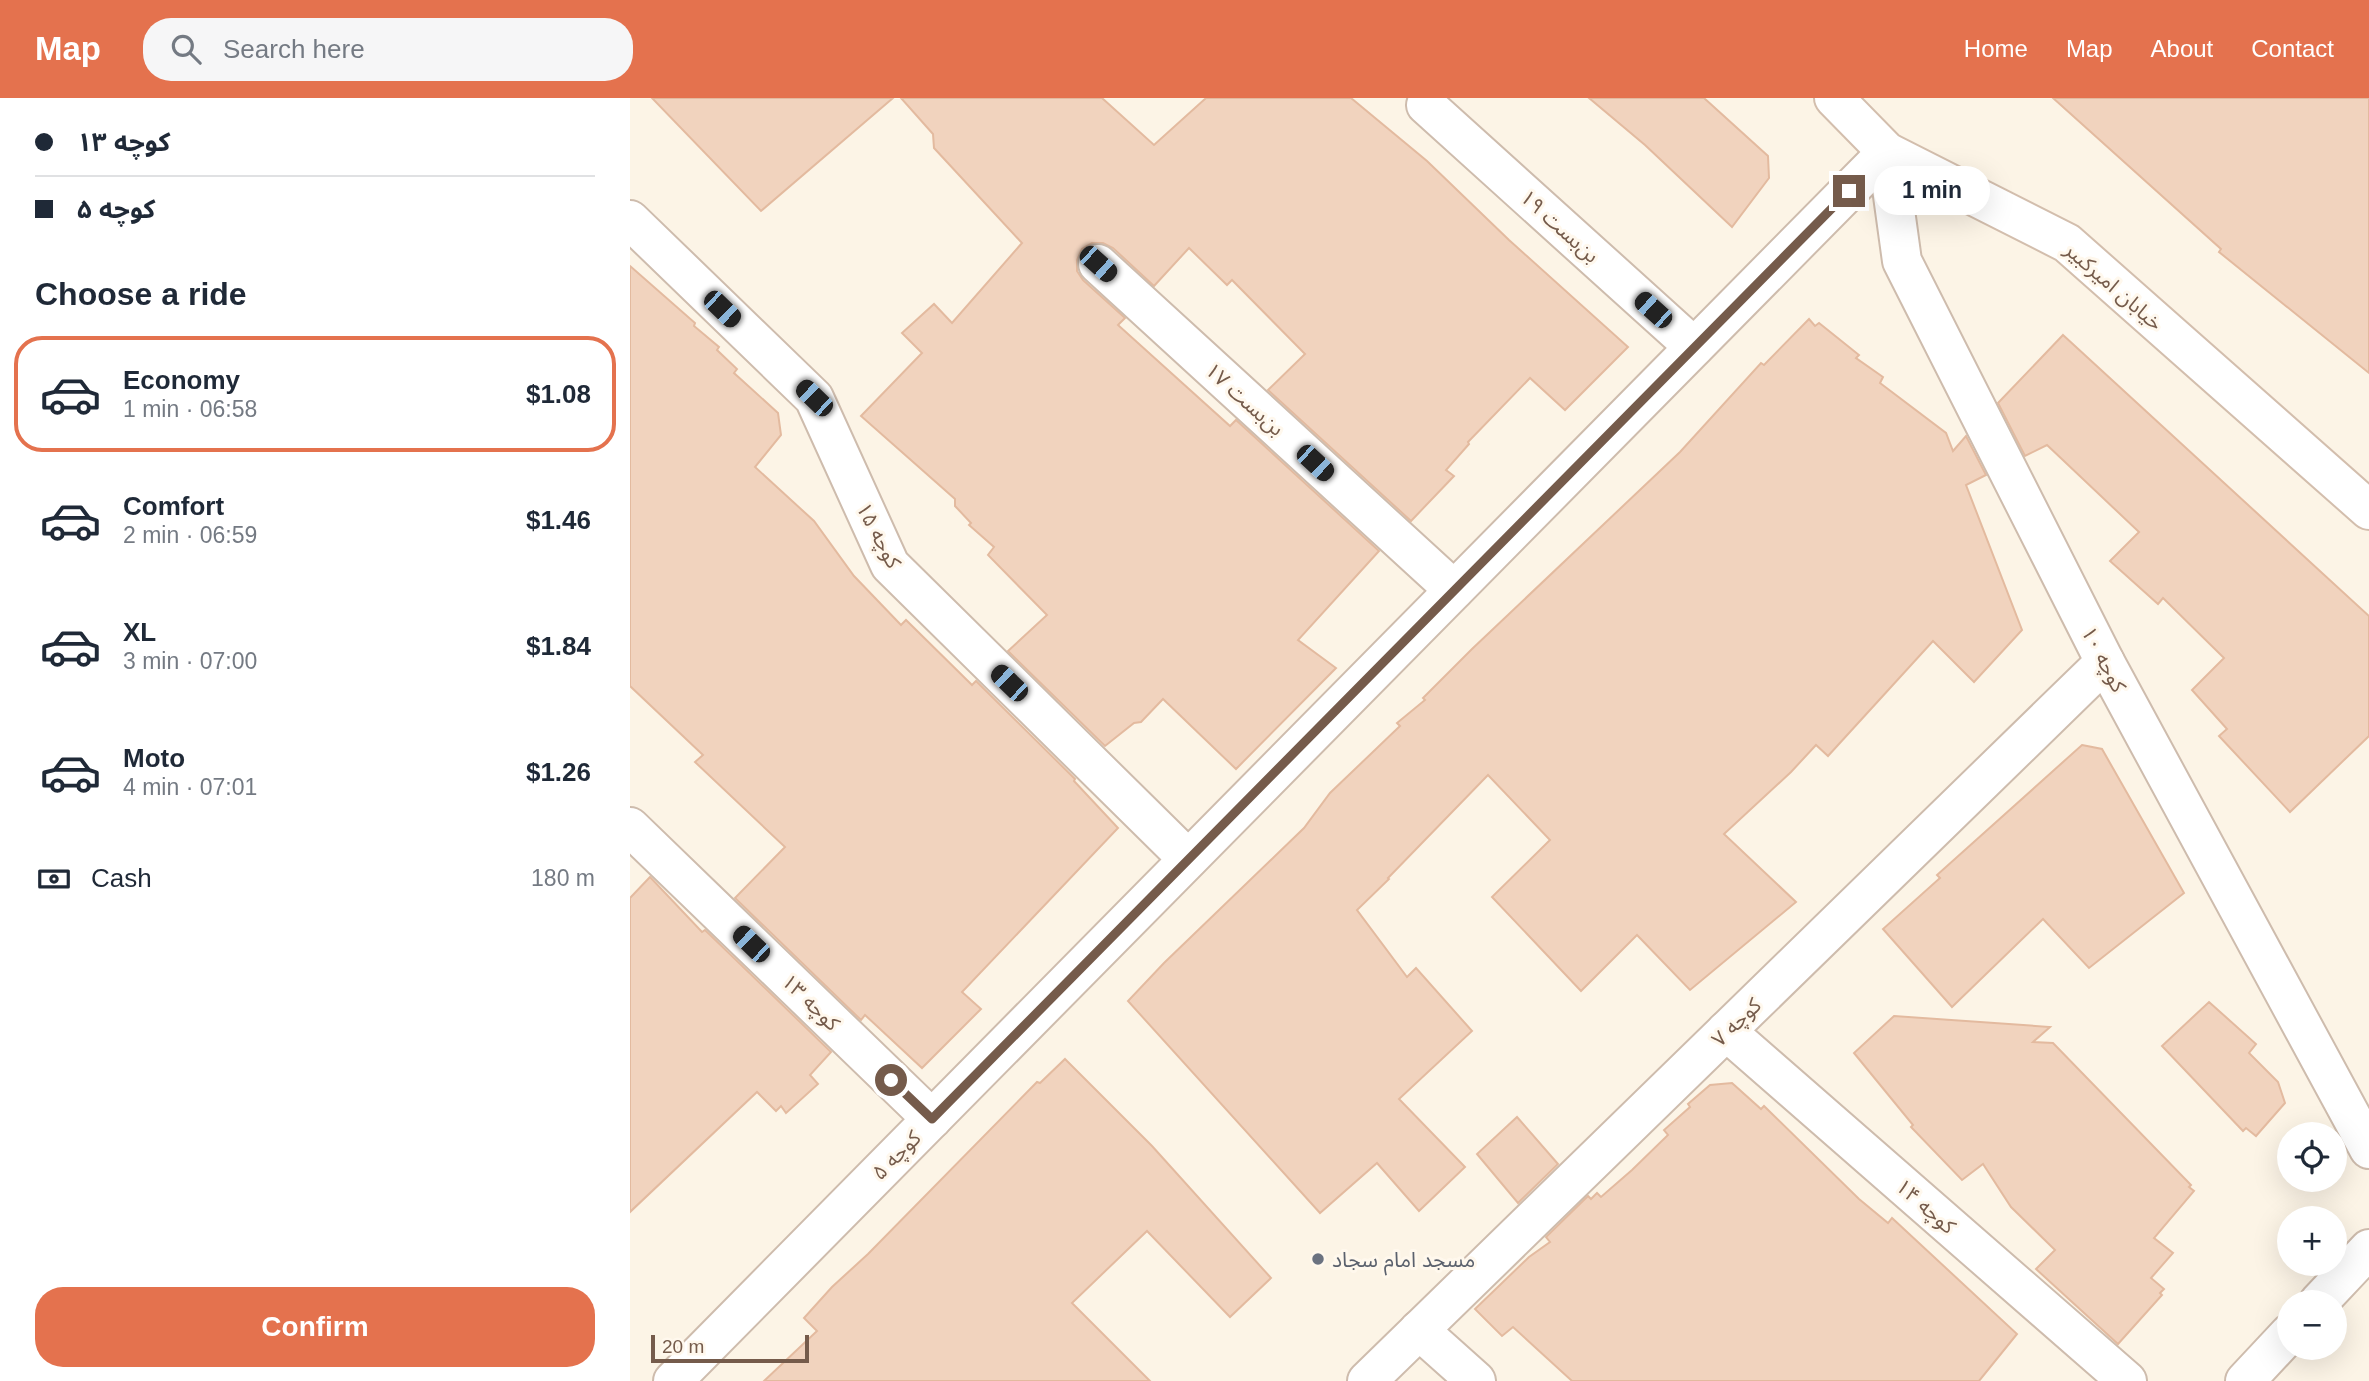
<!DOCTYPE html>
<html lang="en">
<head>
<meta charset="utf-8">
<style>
	body { margin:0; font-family:Helvetica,"Noto Sans Arabic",sans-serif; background:#f6f6f7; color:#1f2937; height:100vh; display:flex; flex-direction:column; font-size:26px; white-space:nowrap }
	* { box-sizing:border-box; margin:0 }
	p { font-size:23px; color:#747a83 }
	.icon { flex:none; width:38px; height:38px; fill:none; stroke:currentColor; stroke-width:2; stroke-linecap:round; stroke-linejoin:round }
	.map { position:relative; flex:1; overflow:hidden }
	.side { display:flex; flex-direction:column; background:#fff; width:630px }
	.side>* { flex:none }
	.guide { display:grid; align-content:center; height:154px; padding:0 35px; background:#fff }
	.fabs { position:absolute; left:1647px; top:1024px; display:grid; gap:14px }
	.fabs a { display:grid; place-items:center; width:70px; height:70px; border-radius:50%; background:#fff; box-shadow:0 7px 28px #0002; font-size:35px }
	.scale { position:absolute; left:21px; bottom:18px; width:158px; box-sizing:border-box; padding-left:7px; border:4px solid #755b4b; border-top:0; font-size:19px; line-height:24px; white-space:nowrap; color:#755b4b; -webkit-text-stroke:5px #fff8ed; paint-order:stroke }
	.end { position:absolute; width:32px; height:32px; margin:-16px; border:9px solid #755b4b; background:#fff; box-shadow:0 0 0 4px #fff }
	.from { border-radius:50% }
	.bubble { position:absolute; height:49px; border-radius:24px; background:#fff; box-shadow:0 7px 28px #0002; font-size:23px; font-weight:600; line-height:49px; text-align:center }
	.car { position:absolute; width:21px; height:42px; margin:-21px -10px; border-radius:9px; box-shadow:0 0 5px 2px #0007; background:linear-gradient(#222 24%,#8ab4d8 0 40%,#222 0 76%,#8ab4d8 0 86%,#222 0) }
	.guide b { display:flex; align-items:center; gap:24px; height:66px; font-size:26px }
	.guide b+b { border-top:2px solid #e0e1e3 }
	.guide i { width:18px; height:18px; background:#1f2937 }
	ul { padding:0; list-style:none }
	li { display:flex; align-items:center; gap:21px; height:116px; margin:0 14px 10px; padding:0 21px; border:4px solid transparent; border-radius:28px }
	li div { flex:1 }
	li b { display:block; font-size:26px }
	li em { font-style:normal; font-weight:600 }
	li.selected { border-color:#e4724e }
	li>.icon { width:63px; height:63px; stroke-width:1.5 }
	h2 { padding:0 35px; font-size:32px; line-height:84px }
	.pay { display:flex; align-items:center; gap:18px; height:77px; padding:0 35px; font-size:26px }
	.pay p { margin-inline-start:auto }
	.cta { display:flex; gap:14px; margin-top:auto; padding:14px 35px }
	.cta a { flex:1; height:80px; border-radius:28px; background:#e4724e; color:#fff; font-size:28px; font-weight:600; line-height:80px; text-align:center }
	header { display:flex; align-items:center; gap:42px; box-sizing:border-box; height:98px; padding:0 35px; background:#e4724e; color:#fff }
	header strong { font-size:33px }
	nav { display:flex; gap:38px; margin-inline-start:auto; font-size:24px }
	.search { width:490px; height:63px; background:#f6f6f7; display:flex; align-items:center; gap:18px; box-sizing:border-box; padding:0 24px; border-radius:28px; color:#747a83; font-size:26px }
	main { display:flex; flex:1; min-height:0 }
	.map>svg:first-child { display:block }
	.building { fill:#f1d3be; stroke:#e3ba9f; stroke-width:2 }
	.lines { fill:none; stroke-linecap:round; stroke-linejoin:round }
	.street-casing { stroke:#cebcad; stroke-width:42 }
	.secondary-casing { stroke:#d3bead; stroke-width:42 }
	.street { stroke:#fff; stroke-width:38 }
	.secondary { stroke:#fff; stroke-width:38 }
	.route { stroke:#755b4b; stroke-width:9 }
	.worship-dot { fill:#6b7280; stroke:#fff8ed; stroke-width:2.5 }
	.labels { text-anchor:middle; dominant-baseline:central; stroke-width:6; stroke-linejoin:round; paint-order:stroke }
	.street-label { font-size:21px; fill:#755b4b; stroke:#fff8ed }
	.worship-label { font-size:21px; fill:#5b616d; stroke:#fff8ed; text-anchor:start }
</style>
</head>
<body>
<header>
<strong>Map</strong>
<div class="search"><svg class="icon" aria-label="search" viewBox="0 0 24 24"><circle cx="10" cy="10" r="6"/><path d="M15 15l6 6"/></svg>Search here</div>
<nav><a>Home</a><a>Map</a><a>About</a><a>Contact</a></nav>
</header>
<main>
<section class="side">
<div class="guide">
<b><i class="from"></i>کوچه ۱۳</b>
<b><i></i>کوچه ۵</b>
</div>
<h2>Choose a ride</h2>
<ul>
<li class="selected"><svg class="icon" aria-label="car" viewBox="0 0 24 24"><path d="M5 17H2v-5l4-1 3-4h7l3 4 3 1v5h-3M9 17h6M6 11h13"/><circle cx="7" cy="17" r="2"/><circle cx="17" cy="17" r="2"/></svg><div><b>Economy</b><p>1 min · 06:58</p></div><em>$1.08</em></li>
<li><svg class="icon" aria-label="car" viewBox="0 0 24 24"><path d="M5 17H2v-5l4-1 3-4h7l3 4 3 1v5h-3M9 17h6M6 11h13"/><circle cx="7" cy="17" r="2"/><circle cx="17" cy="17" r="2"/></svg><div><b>Comfort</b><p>2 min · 06:59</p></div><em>$1.46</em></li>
<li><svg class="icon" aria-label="car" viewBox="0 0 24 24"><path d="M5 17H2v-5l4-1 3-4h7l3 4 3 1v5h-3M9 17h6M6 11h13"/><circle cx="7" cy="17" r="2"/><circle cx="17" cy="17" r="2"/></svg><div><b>XL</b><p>3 min · 07:00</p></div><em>$1.84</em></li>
<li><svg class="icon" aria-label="car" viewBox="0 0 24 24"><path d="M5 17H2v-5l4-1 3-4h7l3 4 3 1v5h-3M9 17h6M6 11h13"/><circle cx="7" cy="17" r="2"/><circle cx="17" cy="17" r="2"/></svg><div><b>Moto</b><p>4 min · 07:01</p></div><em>$1.26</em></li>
</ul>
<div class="pay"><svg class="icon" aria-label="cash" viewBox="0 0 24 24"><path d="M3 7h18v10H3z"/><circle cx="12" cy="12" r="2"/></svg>Cash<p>180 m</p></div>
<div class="cta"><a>Confirm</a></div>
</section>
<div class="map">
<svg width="1739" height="1283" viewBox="0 0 1739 1283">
	<rect width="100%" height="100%" fill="#fcf4e6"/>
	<g class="building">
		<polygon points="22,0 263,0 131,113"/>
		<polygon points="271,0 472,0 524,47 576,0 721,0 797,63 879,142 998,249 935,312 900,280 838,344 839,346 816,372 824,378 781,423 638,292 675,256 602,182 597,187 559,150 524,188 483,150 473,145 462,145 452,151 447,162 447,173 453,182 495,220 488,227 600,328 606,322 749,453 668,542 706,570 606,671 533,601 511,624 504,625 475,648 378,553 417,517 358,457 364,449 339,427 341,425 325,408 325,401 231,318 292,255 272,235 304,206 322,225 392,145 304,50 303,36"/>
		<polygon points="959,0 1074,0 1138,58 1139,80 1102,129 1015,47"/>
		<polygon points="1423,0 1739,0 1739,275 1589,154 1591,151"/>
		<polygon points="0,168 65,225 64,228 89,249 87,252 107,271 104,275 148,315 151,337 125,369 184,423 224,478 271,527 276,522 342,587 346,583 445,681 444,683 488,730 332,894 351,911 292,970 235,917 231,922 105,800 155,749 65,664 73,657 0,588"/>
		<polygon points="1179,221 1185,228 1189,225 1229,257 1226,260 1253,279 1250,285 1316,335 1323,353 1336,338 1356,377 1336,387 1392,532 1344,584 1303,543 1198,658 1186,647 1161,674 1094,736 1166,804 1060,892 1007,837 951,893 862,799 920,742 858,677 758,780 759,781 727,812 777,879 786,870 842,933 769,1001 835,1069 789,1113 747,1065 690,1115 498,903 534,865 674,730 700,695 770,628 767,625 795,602 793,600 842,551 1050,354 1131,265 1134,267"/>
		<polygon points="1433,237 1739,518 1739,638 1660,714 1589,638 1597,631 1562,592 1594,560 1533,500 1528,506 1480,463 1509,434 1417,347 1395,358 1368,305"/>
		<polygon points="1452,647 1472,651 1554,795 1459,870 1413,821 1322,909 1253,831 1310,780 1307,777"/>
		<polygon points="20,779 72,834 75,832 201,954 180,977 188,986 156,1015 151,1008 146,1013 127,994 0,1114 0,800"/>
		<polygon points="1579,904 1626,946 1619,955 1648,984 1655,1005 1626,1038 1616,1030 1613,1033 1532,948"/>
		<polygon points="1264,918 1420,929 1403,944 1423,945 1561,1087 1559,1089 1564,1093 1524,1140 1543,1155 1521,1180 1534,1191 1530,1195 1532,1197 1488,1246 1406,1171 1425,1152 1381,1109 1353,1066 1332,1082 1281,1029 1283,1027 1224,955"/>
		<polygon points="435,961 522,1048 641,1180 600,1219 517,1133 442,1205 520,1283 134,1283 187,1233 174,1220 202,1189 238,1156 407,984 410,985"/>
		<polygon points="1102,985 1131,1011 1134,1008 1229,1101 1258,1125 1262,1120 1387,1236 1349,1283 942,1283 883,1229 872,1238 845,1211 899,1159 920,1144 916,1139 958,1098 961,1101 967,1095 971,1099 1002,1072 1038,1037 1034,1032 1060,1009 1058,1006 1080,987"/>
		<polygon points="887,1019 928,1066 888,1105 847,1056"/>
	</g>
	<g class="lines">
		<g class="street-casing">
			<g id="street">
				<polyline points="796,7 1064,249"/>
				<polyline points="1257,54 1272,163 1475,564 1739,1051"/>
				<polyline points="0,122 184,300 260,467 558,761"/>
				<polyline points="468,166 824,492"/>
				<polyline points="0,729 302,1021"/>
				<polyline points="1096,933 1497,1283"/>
				<polyline points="1689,1204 1739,1151"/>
				<polyline points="789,1232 846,1283"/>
				<polyline points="43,1283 1257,54"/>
				<polyline points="737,1283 1475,564"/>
				<polyline points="1615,1283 1659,1236"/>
			</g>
		</g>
		<g class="secondary-casing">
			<polyline id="secondary" points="1204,0 1257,54 1437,145 1739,412"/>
		</g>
		<use href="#street" class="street"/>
		<use href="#secondary" class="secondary"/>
	</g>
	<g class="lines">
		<polyline class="route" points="261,982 302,1021 1219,93"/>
	</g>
	<circle class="worship-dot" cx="688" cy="1161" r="7"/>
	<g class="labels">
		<g class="street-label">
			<text transform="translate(930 128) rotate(42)">بن‌بست ۱۹</text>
			<text transform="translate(1484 188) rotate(41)">خیابان امیرکبیر</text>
			<text transform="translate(615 301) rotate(42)">بن‌بست ۱۷</text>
			<text transform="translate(249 437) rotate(62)">کوچه ۱۵</text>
			<text transform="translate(1474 561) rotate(62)">کوچه ۱۰</text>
			<text transform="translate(181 904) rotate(44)">کوچه ۱۳</text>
			<text transform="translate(1106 924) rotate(-44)">کوچه ۷</text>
			<text transform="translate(266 1057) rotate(-45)">کوچه ۵</text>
			<text transform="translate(1296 1108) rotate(41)">کوچه ۱۴</text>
		</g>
		<g class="worship-label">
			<text x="702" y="1161">مسجد امام سجاد</text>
		</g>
	</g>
</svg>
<div class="fabs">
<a><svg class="icon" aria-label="locate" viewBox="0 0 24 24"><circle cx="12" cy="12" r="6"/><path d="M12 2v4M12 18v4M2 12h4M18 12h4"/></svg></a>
<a>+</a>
<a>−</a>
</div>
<div class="scale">20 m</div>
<i class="end from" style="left:261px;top:982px"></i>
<i class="end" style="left:1219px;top:93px"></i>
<div class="bubble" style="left:1244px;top:68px;width:116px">1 min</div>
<i class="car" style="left:468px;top:166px;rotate:132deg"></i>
<i class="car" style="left:92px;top:211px;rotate:134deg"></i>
<i class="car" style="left:1023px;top:212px;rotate:312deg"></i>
<i class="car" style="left:184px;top:300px;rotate:314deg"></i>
<i class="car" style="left:685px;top:365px;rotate:133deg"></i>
<i class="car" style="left:379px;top:585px;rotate:314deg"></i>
<i class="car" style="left:121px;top:846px;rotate:314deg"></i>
</div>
</main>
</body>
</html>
